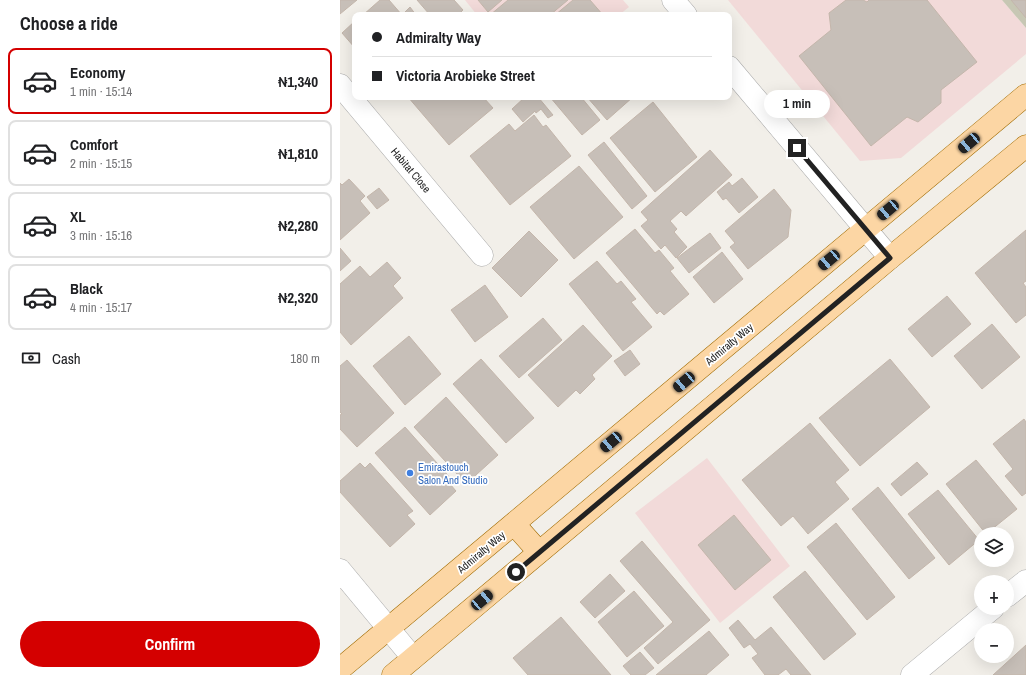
<!DOCTYPE html>
<html lang="en">
<head>
<meta charset="utf-8">
<style>
	body { margin:0; font-family:"Archivo Narrow",sans-serif; background:#f2f2f2; color:#202124; height:100vh; display:flex; flex-direction:column; font-size:15px; white-space:nowrap }
	* { box-sizing:border-box; margin:0 }
	p { font-size:13px; color:#757577 }
	.icon { flex:none; width:22px; height:22px; fill:none; stroke:currentColor; stroke-width:2; stroke-linecap:round; stroke-linejoin:round }
	.map { position:relative; flex:1; overflow:hidden }
	.panel { display:flex; flex-direction:column; background:#fff; width:340px }
	.panel>* { flex:none }
	.guide { position:absolute; left:12px; top:12px; width:380px; height:88px; border-radius:8px; box-shadow:0 4px 16px #0002; display:grid; align-content:center; height:88px; padding:0 20px; background:#fff }
	.controls { position:absolute; left:634px; top:527px; display:grid; gap:8px }
	.controls a { display:grid; place-items:center; width:40px; height:40px; border-radius:50%; background:#fff; box-shadow:0 4px 16px #0002; font-size:20px }
	.end { position:absolute; width:18px; height:18px; margin:-9px; border:5px solid #222; background:#fff; box-shadow:0 0 0 2px #fff }
	.from { border-radius:50% }
	.bubble { position:absolute; height:28px; border-radius:14px; background:#fff; box-shadow:0 4px 16px #0002; font-size:13px; font-weight:800; line-height:28px; text-align:center }
	.car { position:absolute; width:12px; height:24px; margin:-12px -6px; border-radius:5px; box-shadow:0 0 3px 1px #0007; background:linear-gradient(#222 24%,#8ab4d8 0 40%,#222 0 76%,#8ab4d8 0 86%,#222 0) }
	.guide b { display:flex; align-items:center; gap:14px; height:38px; font-size:15px }
	.guide b+b { border-top:1px solid #e0e0e0 }
	.guide i { width:10px; height:10px; background:#202124 }
	ul { padding:0; list-style:none }
	li { display:flex; align-items:center; gap:12px; height:66px; margin:0 8px 6px; padding:0 12px; border:2px solid #e0e0e0; border-radius:8px }
	li div { flex:1 }
	li b { display:block; font-size:15px }
	li em { font-style:normal; font-weight:800 }
	li.active { border-color:#d40000 }
	li>.icon { width:36px; height:36px; stroke-width:1.5 }
	h2 { padding:0 20px; font-size:18px; line-height:48px }
	.pay { display:flex; align-items:center; gap:10px; height:44px; padding:0 20px; font-size:15px }
	.pay p { margin-inline-start:auto }
	.action { display:flex; gap:8px; margin-top:auto; padding:8px 20px }
	.action a { flex:1; height:46px; border-radius:24px; background:#d40000; color:#fff; font-size:16px; font-weight:800; line-height:46px; text-align:center }
	main { display:flex; flex:1; min-height:0 }
	.map>svg:first-child { display:block }
	.commercial { fill:#f2dad9 }
	.construction { fill:#c7c7b4 }
	.building { fill:#c7bfb8; stroke:#c4b6ab }
	.lines { fill:none; stroke-linecap:round; stroke-linejoin:round }
	.street-casing { stroke:#a9a9a9; stroke-width:23 }
	.primary-casing { stroke:#a06b00; stroke-width:23 }
	.street { stroke:#fff; stroke-width:22 }
	.primary { stroke:#fcd6a4; stroke-width:22 }
	.route { stroke:#222; stroke-width:5 }
	.shop-dot { fill:#3f7fe0; stroke:#fff; stroke-width:1.5 }
	.labels { text-anchor:middle; dominant-baseline:central; stroke-width:3.5; stroke-linejoin:round; paint-order:stroke }
	.street-label { font-size:11px; fill:#222; stroke:#fff }
	.shop-label { font-size:11px; fill:#366cbe; stroke:#fff; text-anchor:start }
</style>
</head>
<body>
<main>
<section class="panel">
<h2>Choose a ride</h2>
<ul>
<li class="active"><svg class="icon" aria-label="car" viewBox="0 0 24 24"><path d="M5 17H2v-5l4-1 3-4h7l3 4 3 1v5h-3M9 17h6M6 11h13"/><circle cx="7" cy="17" r="2"/><circle cx="17" cy="17" r="2"/></svg><div><b>Economy</b><p>1 min · 15:14</p></div><em>₦1,340</em></li>
<li><svg class="icon" aria-label="car" viewBox="0 0 24 24"><path d="M5 17H2v-5l4-1 3-4h7l3 4 3 1v5h-3M9 17h6M6 11h13"/><circle cx="7" cy="17" r="2"/><circle cx="17" cy="17" r="2"/></svg><div><b>Comfort</b><p>2 min · 15:15</p></div><em>₦1,810</em></li>
<li><svg class="icon" aria-label="car" viewBox="0 0 24 24"><path d="M5 17H2v-5l4-1 3-4h7l3 4 3 1v5h-3M9 17h6M6 11h13"/><circle cx="7" cy="17" r="2"/><circle cx="17" cy="17" r="2"/></svg><div><b>XL</b><p>3 min · 15:16</p></div><em>₦2,280</em></li>
<li><svg class="icon" aria-label="car" viewBox="0 0 24 24"><path d="M5 17H2v-5l4-1 3-4h7l3 4 3 1v5h-3M9 17h6M6 11h13"/><circle cx="7" cy="17" r="2"/><circle cx="17" cy="17" r="2"/></svg><div><b>Black</b><p>4 min · 15:17</p></div><em>₦2,320</em></li>
</ul>
<div class="pay"><svg class="icon" aria-label="cash" viewBox="0 0 24 24"><path d="M3 7h18v10H3z"/><circle cx="12" cy="12" r="2"/></svg>Cash<p>180 m</p></div>
<div class="action"><a>Confirm</a></div>
</section>
<div class="map">
<svg width="686" height="675" viewBox="0 0 686 675">
	<rect width="100%" height="100%" fill="#f2efe9"/>
	<g class="commercial">
		<polygon points="125,0 283,0 289,7 279,15 137,15"/>
		<polygon points="388,0 662,0 686,28 686,54 561,158 520,161"/>
		<polygon points="367,458 450,566 380,623 295,513"/>
	</g>
	<polygon class="construction" points="662,0 686,0 686,28"/>
	<g class="building">
		<polygon points="0,0 17,0 0,14"/>
		<polygon points="40,0 49,0 62,15 23,15"/>
		<polygon points="77,0 114,0 123,10 118,15 90,15"/>
		<polygon points="138,0 162,0 148,12"/>
		<polygon points="168,0 228,0 210,15 150,15"/>
		<polygon points="233,0 250,0 263,15 215,15"/>
		<polygon points="506,0 523,0 527,2 529,0 587,0 637,62 601,90 601,103 578,122 567,117 531,146 459,56 491,30 489,13"/>
		<polygon points="671,0 686,0 686,18"/>
		<polygon points="70,7 76,15 62,15"/>
		<polygon points="15,21 15,48 2,33"/>
		<polygon points="68,97 143,97 153,108 109,145"/>
		<polygon points="185,97 198,97 213,115 208,118 201,109 196,113 195,111 183,122 172,109"/>
		<polygon points="210,97 241,97 260,120 242,135"/>
		<polygon points="247,97 293,97 267,120"/>
		<polygon points="313,102 357,157 315,192 270,138"/>
		<polygon points="194,115 203,127 206,125 231,156 170,205 130,156 169,124 175,131"/>
		<polygon points="264,142 307,196 292,209 248,155"/>
		<polygon points="370,150 392,175 346,216 341,211 330,221 337,229 334,232 347,247 336,258 325,245 321,249 301,226 308,220 301,212"/>
		<polygon points="239,166 283,217 234,259 190,207"/>
		<polygon points="402,178 418,197 399,213 386,198 383,200 377,192 389,182 392,186"/>
		<polygon points="9,179 25,196 20,201 30,213 0,240 0,183 2,185"/>
		<polygon points="39,188 49,200 37,209 27,197"/>
		<polygon points="434,189 451,210 448,237 408,269 390,247 395,243 385,231"/>
		<polygon points="295,229 315,253 319,250 334,268 330,271 349,294 324,315 320,311 317,314 266,253"/>
		<polygon points="686,230 686,281 683,283 686,287 686,315 676,323 635,273"/>
		<polygon points="189,231 218,260 181,297 152,268"/>
		<polygon points="370,233 381,248 349,273 337,258"/>
		<polygon points="0,248 11,261 0,271"/>
		<polygon points="382,252 403,279 374,303 353,277"/>
		<polygon points="257,261 277,284 281,281 296,299 291,302 312,327 283,351 229,284"/>
		<polygon points="47,262 61,278 53,286 63,298 11,345 0,332 0,284 20,266 30,277"/>
		<polygon points="145,285 168,317 135,342 111,310"/>
		<polygon points="607,296 631,324 592,357 568,329"/>
		<polygon points="203,318 222,340 179,378 159,356"/>
		<polygon points="652,324 680,357 642,389 614,356"/>
		<polygon points="243,325 272,356 252,375 255,379 240,394 236,390 218,407 188,375"/>
		<polygon points="69,336 101,374 65,405 33,366"/>
		<polygon points="290,350 300,364 285,376 274,361"/>
		<polygon points="141,359 194,418 166,443 113,384"/>
		<polygon points="550,359 590,407 520,466 479,418"/>
		<polygon points="7,360 54,413 17,447 0,429 0,415 2,414 0,412 0,366"/>
		<polygon points="106,397 158,455 126,484 74,427"/>
		<polygon points="684,419 686,422 686,493 682,496 665,476 673,469 653,444"/>
		<polygon points="470,423 509,470 495,482 509,499 468,534 453,516 441,526 402,480"/>
		<polygon points="65,427 113,481 110,484 116,491 90,515 35,453"/>
		<polygon points="636,460 677,509 646,534 606,484"/>
		<polygon points="577,462 588,474 561,496 551,484"/>
		<polygon points="20,463 25,468 30,463 73,511 67,515 75,524 50,547 0,492 0,481"/>
		<polygon points="538,487 595,558 569,579 512,509"/>
		<polygon points="598,490 639,540 609,565 568,514"/>
		<polygon points="394,515 431,560 395,590 358,545"/>
		<polygon points="496,523 555,597 527,620 467,547"/>
		<polygon points="302,541 370,620 318,664 304,648 333,622 280,561"/>
		<polygon points="465,571 516,634 484,660 433,597"/>
		<polygon points="270,574 285,591 255,618 240,602"/>
		<polygon points="294,591 324,626 287,657 258,622"/>
		<polygon points="221,617 271,675 188,675 173,658"/>
		<polygon points="398,620 415,640 431,627 471,675 451,675 446,669 438,675 425,675 412,658 418,654 410,644 404,648 389,628"/>
		<polygon points="369,631 389,655 366,675 316,675"/>
		<polygon points="686,645 686,675 653,675"/>
		<polygon points="300,652 314,668 305,675 291,675 283,666"/>
	</g>
	<g class="lines">
		<g class="street-casing">
			<g id="street">
				<polyline points="333,0 346,15"/>
				<polyline points="389,67 550,258"/>
				<polyline points="0,85 142,255"/>
				<polyline points="0,570 73,658"/>
				<polyline points="667,596 686,581"/>
				<polyline points="572,675 653,608"/>
			</g>
		</g>
		<g class="primary-casing">
			<g id="primary">
				<polyline points="174,524 199,552"/>
				<polyline points="0,669 686,95"/>
				<polyline points="53,675 550,258 686,146"/>
			</g>
		</g>
		<use href="#street" class="street"/>
		<use href="#primary" class="primary"/>
	</g>
	<g class="lines">
		<polyline class="route" points="176,572 550,258 457,148"/>
	</g>
	<circle class="shop-dot" cx="70" cy="473" r="4"/>
	<g class="labels">
		<g class="street-label">
			<text transform="translate(71 170) rotate(50)">Habitat Close</text>
			<text transform="translate(389 344) rotate(-40)">Admiralty Way</text>
			<text transform="translate(141 552) rotate(-40)">Admiralty Way</text>
		</g>
		<g class="shop-label">
			<text x="78" y="467">Emirastouch<tspan x="78" dy="13">Salon And Studio</tspan></text>
		</g>
	</g>
</svg>
<div class="controls">
<a><svg class="icon" aria-label="layers" viewBox="0 0 24 24"><path d="M12 4l9 5-9 5-9-5zM3 14l9 5 9-5"/></svg></a>
<a>+</a>
<a>−</a>
</div>
<i class="end from" style="left:176px;top:572px"></i>
<i class="end" style="left:457px;top:148px"></i>
<div class="bubble" style="left:424px;top:90px;width:66px">1 min</div>
<i class="car" style="left:629px;top:143px;rotate:230deg"></i>
<i class="car" style="left:548px;top:210px;rotate:230deg"></i>
<i class="car" style="left:489px;top:260px;rotate:230deg"></i>
<i class="car" style="left:344px;top:382px;rotate:230deg"></i>
<i class="car" style="left:271px;top:442px;rotate:230deg"></i>
<i class="car" style="left:142px;top:600px;rotate:50deg"></i>
<div class="guide">
<b><i class="from"></i>Admiralty Way</b>
<b><i></i>Victoria Arobieke Street</b>
</div>
</div>
</main>
</body>
</html>
